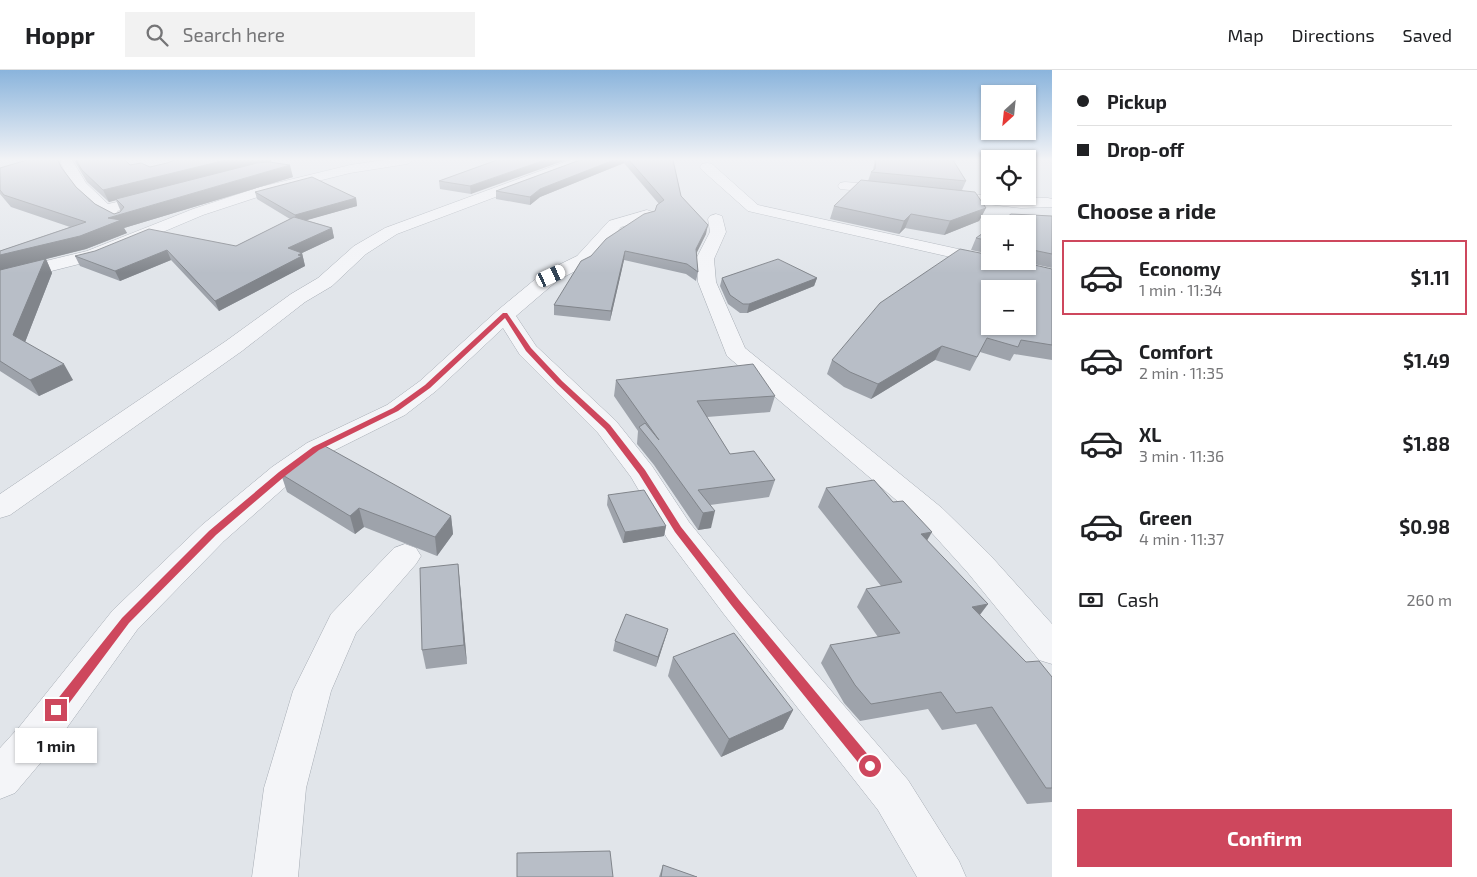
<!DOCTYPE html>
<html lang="en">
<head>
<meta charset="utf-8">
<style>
	body { margin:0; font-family:"Exo 2",sans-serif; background:#f2f2f2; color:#202124; height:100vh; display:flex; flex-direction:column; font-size:19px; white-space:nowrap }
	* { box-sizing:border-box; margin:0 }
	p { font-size:16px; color:#757577 }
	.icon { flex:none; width:28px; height:28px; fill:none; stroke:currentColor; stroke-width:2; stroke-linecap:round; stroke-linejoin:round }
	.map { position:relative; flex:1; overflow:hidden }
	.sheet { display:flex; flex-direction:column; background:#fff; width:425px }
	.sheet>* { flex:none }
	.hud { display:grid; align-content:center; height:110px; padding:0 25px; background:#fff }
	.needle { width:32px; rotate:207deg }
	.tools { position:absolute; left:981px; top:15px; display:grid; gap:10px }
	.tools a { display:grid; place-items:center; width:55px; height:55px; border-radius:0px; background:#fff; box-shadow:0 1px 4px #0004; font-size:25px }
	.end { position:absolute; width:22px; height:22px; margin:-11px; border:6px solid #ce475d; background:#fff; box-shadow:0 0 0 2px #fff }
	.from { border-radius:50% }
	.bubble { position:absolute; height:35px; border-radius:0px; background:#fff; box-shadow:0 1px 4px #0004; font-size:16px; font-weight:700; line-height:35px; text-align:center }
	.car { position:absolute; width:15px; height:30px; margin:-15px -8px; border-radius:6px; box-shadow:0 0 4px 1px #0007; background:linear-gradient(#fff 24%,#345 0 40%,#fff 0 76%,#345 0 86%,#fff 0) }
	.hud b { display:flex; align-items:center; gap:18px; height:48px; font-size:19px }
	.hud b+b { border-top:1px solid #e0e0e0 }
	.hud i { width:12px; height:12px; background:#202124 }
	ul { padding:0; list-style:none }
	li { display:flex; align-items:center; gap:15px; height:75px; margin:0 10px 8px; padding:0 15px; border:2px solid transparent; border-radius:0px }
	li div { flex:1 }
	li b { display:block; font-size:19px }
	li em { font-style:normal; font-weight:700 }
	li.current { border-color:#ce475d }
	li>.icon { width:45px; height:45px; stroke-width:1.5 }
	h2 { padding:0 25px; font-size:22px; line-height:60px }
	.pay { display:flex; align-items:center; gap:12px; height:55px; padding:0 25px; font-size:19px }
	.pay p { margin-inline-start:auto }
	.cta { display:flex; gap:10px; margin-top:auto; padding:10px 25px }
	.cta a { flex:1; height:58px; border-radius:0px; background:#ce475d; color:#fff; font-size:20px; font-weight:700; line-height:58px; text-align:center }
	header { display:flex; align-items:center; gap:30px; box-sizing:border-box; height:70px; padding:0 25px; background:#fff; border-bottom:1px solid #e0e0e0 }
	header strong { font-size:24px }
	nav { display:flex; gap:28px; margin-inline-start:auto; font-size:18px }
	.search { width:350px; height:45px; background:#f2f2f2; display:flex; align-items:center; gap:12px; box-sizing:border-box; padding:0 18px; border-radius:0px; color:#757577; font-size:19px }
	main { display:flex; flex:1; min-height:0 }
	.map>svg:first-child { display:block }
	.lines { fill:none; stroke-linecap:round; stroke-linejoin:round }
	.street-casing { stroke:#a6acb4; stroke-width:1 }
	.street { fill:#f4f5f8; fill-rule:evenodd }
	.wall { fill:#9ea3ab }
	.shaded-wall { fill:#81858b }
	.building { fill:#b8bec7; stroke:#81858b; fill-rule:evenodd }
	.route { fill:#ce475d }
</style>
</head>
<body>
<header>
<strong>Hoppr</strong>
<div class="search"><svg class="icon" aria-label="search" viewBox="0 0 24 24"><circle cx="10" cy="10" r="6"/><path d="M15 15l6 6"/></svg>Search here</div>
<nav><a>Map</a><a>Directions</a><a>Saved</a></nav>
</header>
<main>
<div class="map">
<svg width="1052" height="807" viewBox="0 0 1052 807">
	<rect width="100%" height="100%" fill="#e1e5ea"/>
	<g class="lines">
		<g class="street-casing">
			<g id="street">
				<path d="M 60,90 L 72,90 L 86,113 L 108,134 L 156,123 L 161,124 L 163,127 L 161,130 L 117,141 L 127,150 L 125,153 C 103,159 65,109 60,90 Z"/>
				<polygon points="384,90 414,90 407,94 350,103 270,123 203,145 99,189 0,214 0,202 87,181 193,139 260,117 350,95"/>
				<polygon points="570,90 588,90 586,93 397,164 366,184 332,216 305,232 242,281 10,445 0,448 0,424 226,271 291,224 318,208 354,176 385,158"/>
				<polygon points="707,93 712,94 758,135 990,186 990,191 999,191 996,195 990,196 748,141 702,100 700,97 702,94"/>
				<polygon points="845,112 892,116 897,117 899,120 897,123 892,124 840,119 838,116 840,113"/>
				<polygon points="942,121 990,126 1048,128 1052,129 1052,137 1021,138 937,128 935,125 937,122"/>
				<polygon points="647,140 653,142 655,145 653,148 621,157 589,194 558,210 516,246 536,276 616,351 652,396 689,452 747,523 908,710 959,791 966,807 917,807 878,740 723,543 667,468 631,407 598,363 520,285 503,258 436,321 405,345 325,385 292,411 224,471 137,560 48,684 15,723 0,729 0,678 20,656 113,540 202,455 272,397 307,373 387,335 420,311 498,240 544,202 577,186 609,151"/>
				<polygon points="716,144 722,146 726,162 714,189 716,212 745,278 942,438 990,485 1052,554 1052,594 1039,590 968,503 922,452 727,286 698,212 696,189 710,162 708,149 710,146"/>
				<polygon points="405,474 416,478 421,486 416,494 356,563 331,621 306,718 298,807 252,807 264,718 293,621 331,544 394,478"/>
			</g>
		</g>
		<use href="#street" class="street"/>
	</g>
	<g class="wall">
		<polygon points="27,90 59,90 62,99 76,117 95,134 114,144 121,142 116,130 109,132 87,112 74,90 116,90 130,95 150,97 167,93 175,90 271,90 271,92 260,93 293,107 124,158 127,163 86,179 46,189 52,203 25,272 73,310 39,326 0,301 0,181 70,157 11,137 0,124 0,98"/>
		<polygon points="497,90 471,124 440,119 439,111"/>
		<polygon points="580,90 673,90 681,126 706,164 696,184 698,202 696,211 686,204 624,190 610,251 554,245 554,235 591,186 655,141 659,134 624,93 540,127 530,135 496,129 496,121"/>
		<polygon points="875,90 953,90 966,111 962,120 986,138 979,151 944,165 905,158 899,164 830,149 834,136 868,111 871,102 873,100"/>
		<polygon points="255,122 356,128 357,136 306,150 332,158 334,168 302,183 305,196 219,241 171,190 120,211 80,196 75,186 236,176 290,149 257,129"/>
		<polygon points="1052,146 1052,198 1020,191 1028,191 1028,154"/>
		<polygon points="990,158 990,184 971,180 976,168"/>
		<polygon points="1052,199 1052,290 1014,284 1010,291 980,282 970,301 935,290 871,329 844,317 827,304 832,290"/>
		<polygon points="722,208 817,208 814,216 747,243 740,243 728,234 720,216"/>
		<polygon points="616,310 775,326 770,342 707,347 730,384 775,410 769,427 710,435 711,458 698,460 654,395 637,374 638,361 614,326"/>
		<polygon points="281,404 451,446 453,464 437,486 364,457 355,464 287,422"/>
		<polygon points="826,418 927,471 988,534 980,545 1026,592 1052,607 1052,732 1027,734 976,654 942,660 928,639 860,651 844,633 821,593 830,575 878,567 857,537 866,519 881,516 818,437"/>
		<polygon points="608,425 666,456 664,466 623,473 607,435"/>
		<polygon points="458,494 467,594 426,599 422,580"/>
		<polygon points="668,559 656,597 613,581 615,571"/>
		<polygon points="673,587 793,640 783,659 721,687 668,606"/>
		<polygon points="663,795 697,807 659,807"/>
	</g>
	<g class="shaded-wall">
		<polygon points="226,90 271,90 271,92 260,93 109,132 103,120"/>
		<polygon points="545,90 566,90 471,124 470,116"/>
		<polygon points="614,90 624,90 624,93 540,127 530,135 530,127 540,119"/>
		<polygon points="290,95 293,107 124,158 127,163 86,179 46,189 52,203 22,280 13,265 0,200 0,185 108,148"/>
		<polygon points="356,128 357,136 297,153 295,145"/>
		<polygon points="986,138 979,151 944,165 950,151"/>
		<polygon points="911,144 905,158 899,164 904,151"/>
		<polygon points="708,155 706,164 694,188 696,179"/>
		<polygon points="332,158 334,168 302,183 305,196 219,241 215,231 288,178"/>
		<polygon points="167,180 171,190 120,211 115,201"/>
		<polygon points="625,181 624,190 610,251 611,241"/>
		<polygon points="817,208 814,216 747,243 749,234"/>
		<polygon points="942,276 935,290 871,329 878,314"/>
		<polygon points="64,294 73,310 39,326 30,310"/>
		<polygon points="359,438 364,457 355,464 350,446"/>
		<polygon points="715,441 711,458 698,460 703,443"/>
		<polygon points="451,446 453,464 437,486 435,467"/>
		<polygon points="666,456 664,466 623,473 625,462"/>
		<polygon points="932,462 921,481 921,464"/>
		<polygon points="458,494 460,514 467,594 464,575"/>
		<polygon points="988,534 974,552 972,537"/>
		<polygon points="668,559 665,569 656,597 658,587"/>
		<polygon points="793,640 783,659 721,687 729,669"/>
	</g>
	<g class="building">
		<polygon points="27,90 58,90 61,97 76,117 95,134 114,144 120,142 124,137 116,129 257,93 269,92 290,95 108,148 121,150 80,166 0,185 0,181 86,152 4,125 0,120 0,98"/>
		<polygon points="76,90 125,90 130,95 141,93 150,97 167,93 175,90 226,90 103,120 82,100"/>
		<polygon points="497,90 545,90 470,116 439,111"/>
		<polygon points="580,90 614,90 540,119 530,127 496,121"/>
		<polygon points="629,90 673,90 681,126 708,155 696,179 698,202 687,194 625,181 611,241 554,235 581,191 591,186 606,169 644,144 655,141 657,135 664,130"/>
		<polygon points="876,90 953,90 966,111 871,102 875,99"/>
		<polygon points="312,107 356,128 295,145 255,122"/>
		<polygon points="861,110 975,122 986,138 950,151 911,144 904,151 834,136"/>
		<polygon points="1011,144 1052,146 1052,184 1028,179 1028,154 997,154"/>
		<polygon points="294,147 332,158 288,178 302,183 298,185 302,186 215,231 167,180 115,201 75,186 95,181 149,159 236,176"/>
		<polygon points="990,158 990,171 976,168"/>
		<path d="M 960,179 L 990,185 L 990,191 L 1017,191 L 1052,199 L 1052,275 L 1021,270 L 1018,277 L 987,268 L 977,287 L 942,276 L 878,314 L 850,302 L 832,290 L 880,233 ZM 990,219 L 1028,219 L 1028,256 L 990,256 Z"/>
		<polygon points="45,189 13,265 64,294 30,310 0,291 0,200"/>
		<polygon points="778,189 817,208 749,234 743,234 730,225 722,208"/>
		<polygon points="753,294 775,326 697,331 730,384 754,381 775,410 698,420 715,441 703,443 656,378 639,357 645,353 659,370 616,310"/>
		<polygon points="323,375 451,446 435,467 359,438 350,446 281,404"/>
		<polygon points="874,410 893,432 903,431 932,462 921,464 988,534 972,537 1026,592 1039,591 1052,607 1052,718 1046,718 992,637 956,643 941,622 871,634 855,615 830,575 900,563 866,519 902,512 826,418"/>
		<polygon points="644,420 666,456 625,462 608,425"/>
		<polygon points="458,494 464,575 422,580 420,498"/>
		<polygon points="626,544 668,559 658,587 615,571"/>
		<polygon points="734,563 793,640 729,669 673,587"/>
		<polygon points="610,781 613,807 517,807 517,783"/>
		<polygon points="663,795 697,807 661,807"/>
	</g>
	<linearGradient id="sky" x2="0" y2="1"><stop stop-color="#8ab4dc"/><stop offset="0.44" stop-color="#f2f3f6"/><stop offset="1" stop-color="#f2f3f6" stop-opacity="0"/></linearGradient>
	<rect width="1052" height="203" fill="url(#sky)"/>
	<polygon class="route" points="503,243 507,243 531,278 562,311 610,355 645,400 681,457 739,530 874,692 876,696 874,701 870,702 865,701 732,536 675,462 639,404 605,359 557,314 526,281 505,248 430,318 398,341 319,380 285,406 216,465 129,553 61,644 56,645 52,644 51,640 52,636 122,548 209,461 279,402 313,377 393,338 425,315"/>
</svg>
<div class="tools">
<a><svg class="needle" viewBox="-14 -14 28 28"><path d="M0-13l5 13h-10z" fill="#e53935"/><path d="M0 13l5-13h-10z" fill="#757577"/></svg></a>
<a><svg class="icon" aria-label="locate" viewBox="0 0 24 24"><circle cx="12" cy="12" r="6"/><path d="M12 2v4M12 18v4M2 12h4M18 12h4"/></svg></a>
<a>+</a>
<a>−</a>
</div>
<i class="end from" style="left:870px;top:696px"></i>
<i class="end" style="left:56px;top:640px"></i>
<div class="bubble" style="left:15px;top:658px;width:82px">1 min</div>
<i class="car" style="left:551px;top:206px;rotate:65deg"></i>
</div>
<section class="sheet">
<div class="hud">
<b><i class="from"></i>Pickup</b>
<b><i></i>Drop-off</b>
</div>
<h2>Choose a ride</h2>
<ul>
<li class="current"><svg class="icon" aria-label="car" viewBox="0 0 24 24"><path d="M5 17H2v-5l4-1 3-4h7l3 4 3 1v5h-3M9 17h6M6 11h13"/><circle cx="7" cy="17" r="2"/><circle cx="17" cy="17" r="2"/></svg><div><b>Economy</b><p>1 min · 11:34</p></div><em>$1.11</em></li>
<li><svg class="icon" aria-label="car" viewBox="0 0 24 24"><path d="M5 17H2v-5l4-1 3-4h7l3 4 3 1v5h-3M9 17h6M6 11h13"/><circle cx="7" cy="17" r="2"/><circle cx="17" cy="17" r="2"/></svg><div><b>Comfort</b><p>2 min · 11:35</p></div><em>$1.49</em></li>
<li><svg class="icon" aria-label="car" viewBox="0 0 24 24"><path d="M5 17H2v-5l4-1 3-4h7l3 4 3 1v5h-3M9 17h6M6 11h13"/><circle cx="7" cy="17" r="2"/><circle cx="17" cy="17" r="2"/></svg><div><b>XL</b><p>3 min · 11:36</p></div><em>$1.88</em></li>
<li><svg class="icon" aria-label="car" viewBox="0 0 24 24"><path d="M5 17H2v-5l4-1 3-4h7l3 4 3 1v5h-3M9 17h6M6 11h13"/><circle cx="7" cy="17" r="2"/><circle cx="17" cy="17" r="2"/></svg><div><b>Green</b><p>4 min · 11:37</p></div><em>$0.98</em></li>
</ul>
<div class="pay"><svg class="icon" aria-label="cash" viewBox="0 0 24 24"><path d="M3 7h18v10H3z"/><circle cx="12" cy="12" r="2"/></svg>Cash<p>260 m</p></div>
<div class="cta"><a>Confirm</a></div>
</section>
</main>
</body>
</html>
